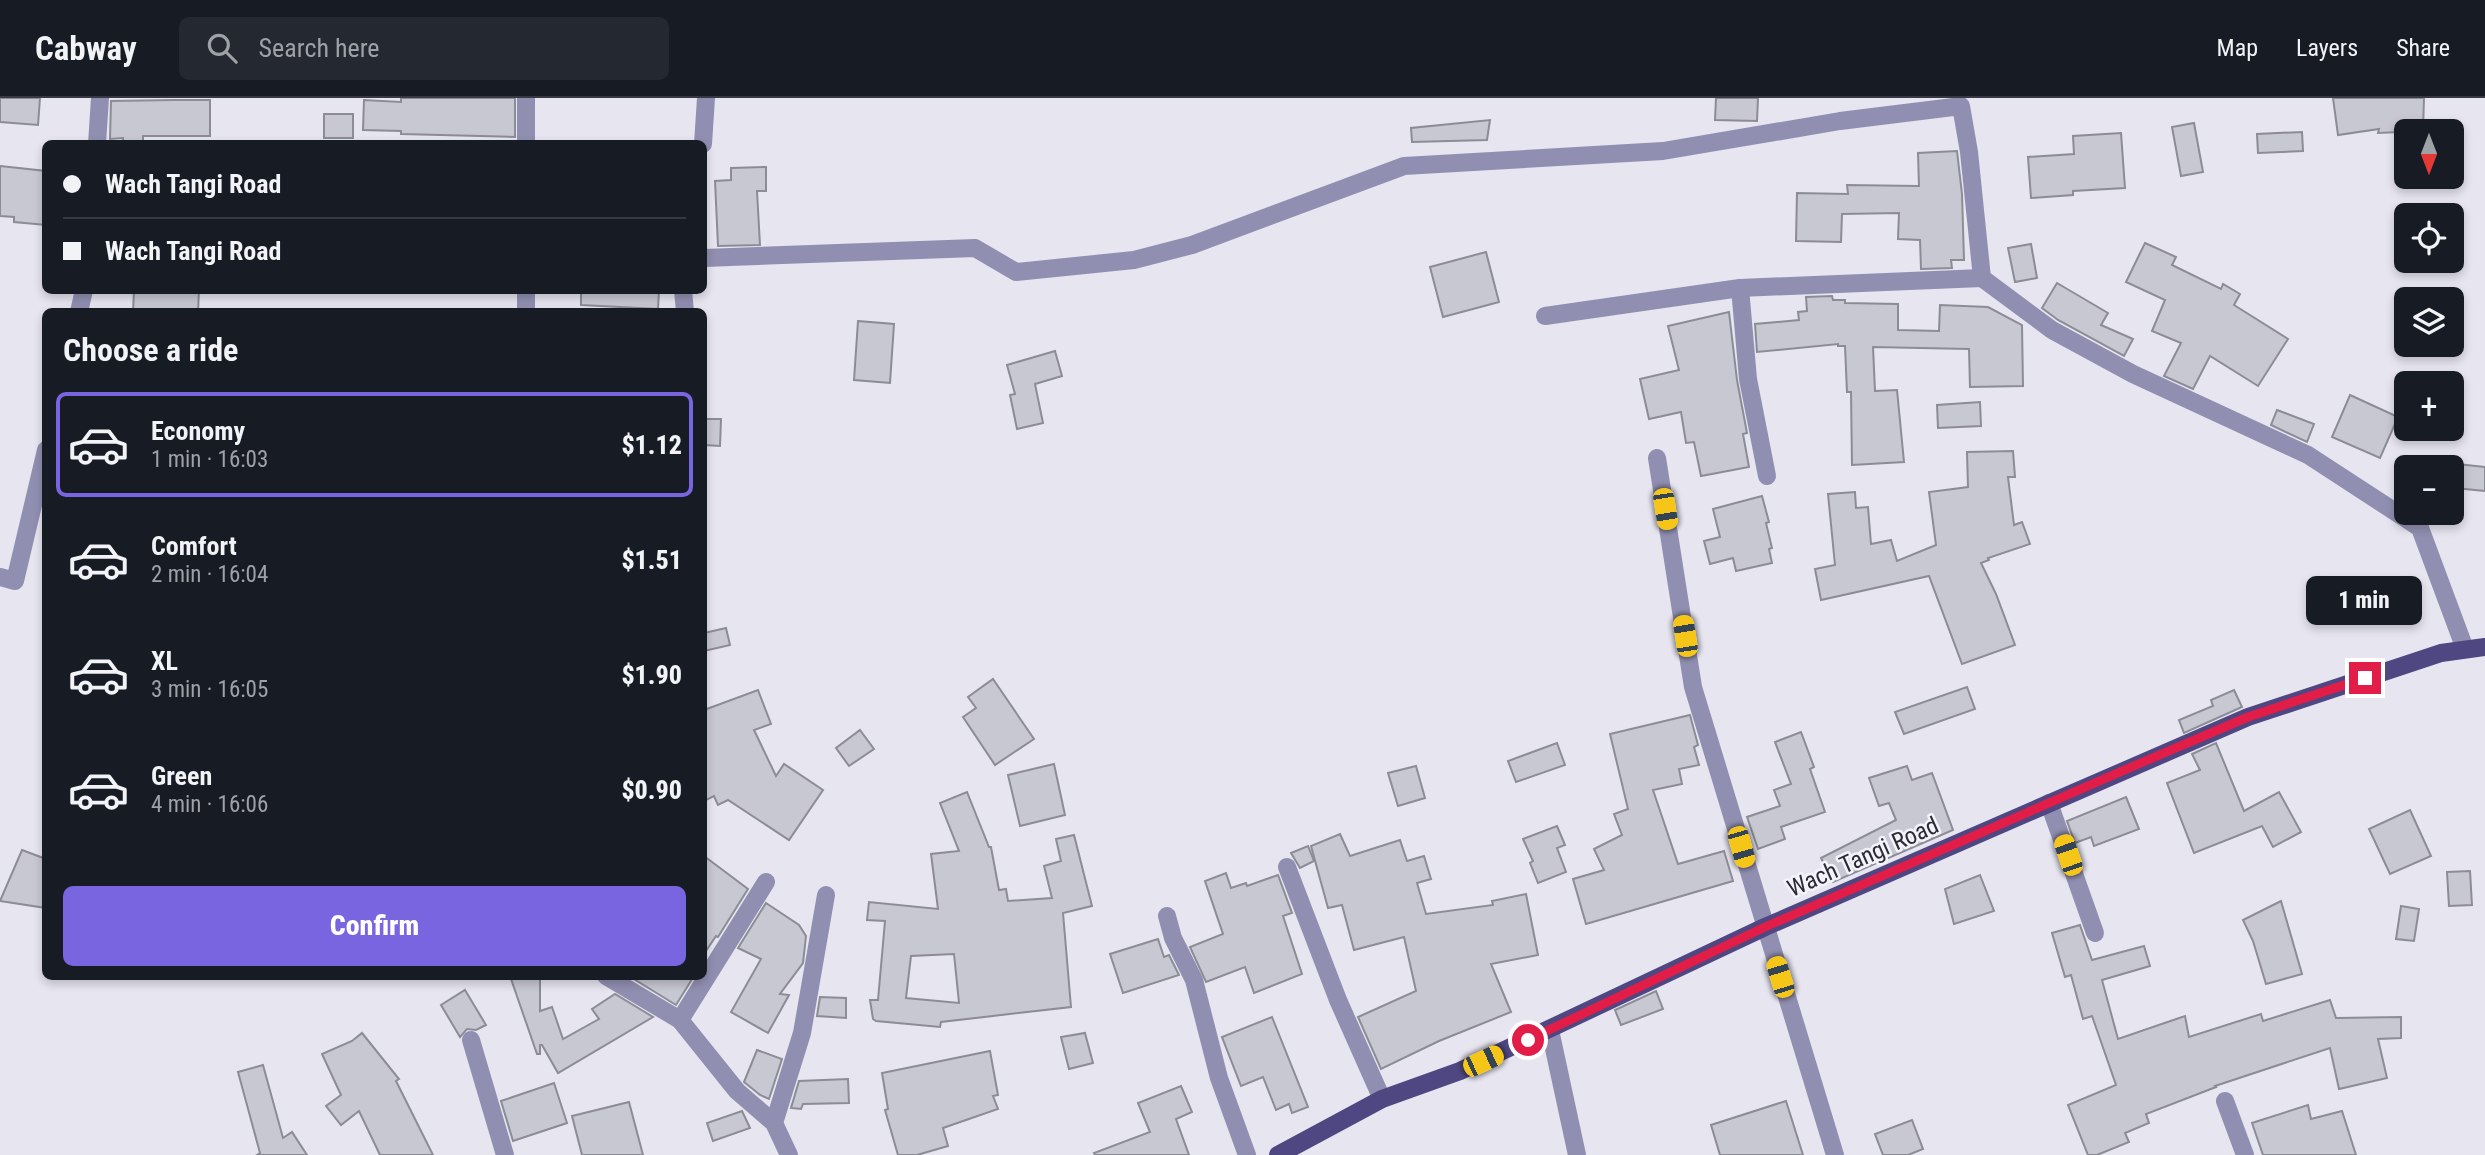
<!DOCTYPE html>
<html lang="en">
<head>
<meta charset="utf-8">
<style>
	body { margin:0; font-family:"Roboto Condensed",sans-serif; background:#242831; color:#f1f3f6; height:100vh; display:flex; flex-direction:column; font-size:26px; white-space:nowrap }
	* { box-sizing:border-box; margin:0 }
	p { font-size:23px; color:#9ea1a6 }
	.icon { flex:none; width:38px; height:38px; fill:none; stroke:currentColor; stroke-width:2; stroke-linecap:round; stroke-linejoin:round }
	.map { position:relative; flex:1; overflow:hidden }
	.panel { position:absolute; left:42px; top:210px; width:665px; height:672px; display:flex; flex-direction:column; background:#171b24; border-radius:10px; box-shadow:0 4px 10px #0003 }
	.panel>* { flex:none }
	.banner { position:absolute; left:42px; top:42px; width:665px; height:154px; border-radius:10px; box-shadow:0 4px 10px #0003; display:grid; align-content:center; height:154px; padding:0 21px; background:#171b24 }
	.needle { width:46px; rotate:180deg }
	.fabs { position:absolute; left:2394px; top:21px; display:grid; gap:14px }
	.fabs a { display:grid; place-items:center; width:70px; height:70px; border-radius:10px; background:#171b24; box-shadow:0 4px 10px #0003; font-size:35px }
	.end { position:absolute; width:32px; height:32px; margin:-16px; border:9px solid #e11d48; background:#fff; box-shadow:0 0 0 4px #fff }
	.from { border-radius:50% }
	.bubble { position:absolute; height:49px; border-radius:10px; background:#171b24; box-shadow:0 4px 10px #0003; font-size:23px; font-weight:800; line-height:49px; text-align:center }
	.car { position:absolute; width:21px; height:42px; margin:-21px -10px; border-radius:9px; box-shadow:0 0 5px 2px #0007; background:linear-gradient(#f5c518 24%,#345 0 40%,#f5c518 0 76%,#345 0 86%,#f5c518 0) }
	.banner b { display:flex; align-items:center; gap:24px; height:66px; font-size:26px }
	.banner b+b { border-top:2px solid #363941 }
	.banner i { width:18px; height:18px; background:#f1f3f6 }
	ul { padding:0; list-style:none }
	li { display:flex; align-items:center; gap:21px; height:105px; margin:0 14px 10px; padding:0 7px; border:4px solid transparent; border-radius:10px }
	li div { flex:1 }
	li b { display:block; font-size:26px }
	li em { font-style:normal; font-weight:800 }
	li.current { border-color:#7a65e0 }
	li>.icon { width:63px; height:63px; stroke-width:1.5 }
	h2 { padding:0 21px; font-size:32px; line-height:84px }
	.action { display:flex; gap:14px; margin-top:auto; padding:14px 21px }
	.action a { flex:1; height:80px; border-radius:10px; background:#7a65e0; color:#fff; font-size:28px; font-weight:800; line-height:80px; text-align:center }
	header { display:flex; align-items:center; gap:42px; box-sizing:border-box; height:98px; padding:0 35px; background:#171b24; border-bottom:2px solid #363941 }
	header strong { font-size:33px }
	nav { display:flex; gap:38px; margin-inline-start:auto; font-size:24px }
	.search { width:490px; height:63px; background:#242831; display:flex; align-items:center; gap:18px; box-sizing:border-box; padding:0 24px; border-radius:10px; color:#9ea1a6; font-size:26px }
	.map>svg:first-child { display:block }
	.building { fill:#c8c8d3; stroke:#8c8c96; stroke-width:2; fill-rule:evenodd }
	.lines { fill:none; stroke-linecap:round; stroke-linejoin:round }
	.minor { stroke:#918fb1; stroke-width:18 }
	.major { stroke:#4e4781; stroke-width:18 }
	.route { stroke:#e11d48; stroke-width:9 }
	.labels { text-anchor:middle; dominant-baseline:central; stroke-width:5; stroke-linejoin:round; paint-order:stroke }
	.street-label { font-size:24px; fill:#2c2c30; stroke:#f3f3fe }
</style>
</head>
<body>
<header>
<strong>Cabway</strong>
<div class="search"><svg class="icon" aria-label="search" viewBox="0 0 24 24"><circle cx="10" cy="10" r="6"/><path d="M15 15l6 6"/></svg>Search here</div>
<nav><a>Map</a><a>Layers</a><a>Share</a></nav>
</header>
<div class="map">
<svg width="2485" height="1057" viewBox="0 0 2485 1057">
	<rect width="100%" height="100%" fill="#e6e5f0"/>
	<g class="building">
		<polygon points="0,0 40,0 38,27 0,24"/>
		<polygon points="401,0 515,0 515,39 401,36 401,33 363,32 364,2 401,4"/>
		<polygon points="1716,0 1758,0 1757,23 1715,22"/>
		<polygon points="2333,0 2424,0 2423,33 2378,35 2379,31 2338,37"/>
		<polygon points="174,2 210,2 210,38 143,38 143,46 123,46 123,40 110,41 111,3"/>
		<rect x="324" y="16" width="29" height="24"/>
		<polygon points="1490,22 1487,42 1412,44 1411,30"/>
		<polygon points="2194,25 2203,74 2181,78 2172,29"/>
		<polygon points="2302,34 2303,53 2258,55 2257,36"/>
		<polygon points="2121,35 2125,90 2073,93 2073,97 2031,100 2028,59 2074,56 2073,38"/>
		<polygon points="1957,53 1962,96 1964,162 1951,162 1952,170 1921,171 1920,142 1898,141 1899,115 1842,116 1841,144 1796,143 1797,95 1848,96 1847,87 1919,88 1918,55"/>
		<polygon points="0,68 46,73 46,127 14,124 14,119 0,118"/>
		<polygon points="766,69 766,93 757,93 760,147 718,148 715,83 731,82 731,70"/>
		<polygon points="2145,145 2176,159 2172,167 2221,191 2223,186 2240,196 2234,207 2288,241 2258,288 2210,258 2193,291 2164,278 2181,245 2152,233 2165,202 2126,184"/>
		<polygon points="2031,146 2037,180 2015,184 2008,150"/>
		<polygon points="1486,154 1499,204 1443,219 1430,169"/>
		<polygon points="2057,185 2108,215 2101,227 2133,241 2124,258 2058,222 2042,210"/>
		<polygon points="134,192 199,192 198,214 133,214"/>
		<polygon points="581,192 659,192 658,211 581,207"/>
		<polygon points="1832,198 1833,202 1845,202 1845,205 1898,206 1898,232 1939,233 1940,207 1988,209 2022,227 2023,288 1970,289 1969,251 1873,249 1875,293 1897,292 1904,364 1852,367 1851,294 1847,294 1845,248 1838,248 1838,246 1757,254 1755,226 1799,222 1798,214 1807,213 1806,199"/>
		<polygon points="1729,214 1737,282 1747,335 1743,336 1749,369 1701,378 1694,344 1686,345 1681,314 1649,321 1640,281 1679,272 1668,228"/>
		<polygon points="858,223 894,226 890,285 854,282"/>
		<polygon points="1055,253 1062,278 1035,286 1043,325 1017,331 1010,297 1015,296 1007,267"/>
		<polygon points="2350,297 2398,319 2380,360 2332,339"/>
		<polygon points="1980,304 1981,328 1938,330 1937,307"/>
		<polygon points="2277,312 2314,326 2307,344 2271,327"/>
		<polygon points="704,321 721,321 720,348 704,347"/>
		<polygon points="2013,353 2015,379 2008,379 2014,427 2022,424 2030,446 1988,460 1989,462 1981,465 1996,496 2015,547 1962,566 1929,478 1821,502 1815,471 1835,467 1828,396 1855,394 1856,410 1868,409 1871,446 1891,442 1897,463 1936,447 1929,394 1968,389 1967,354"/>
		<polygon points="2457,366 2485,369 2485,393 2455,390"/>
		<polygon points="1762,398 1769,424 1766,425 1772,450 1769,451 1772,465 1736,473 1733,460 1710,466 1704,443 1720,439 1713,411"/>
		<polygon points="726,530 730,547 704,553 704,535"/>
		<polygon points="993,581 1034,641 995,667 963,619 976,610 968,599"/>
		<polygon points="1967,589 1975,611 1904,636 1895,614"/>
		<polygon points="758,592 771,626 754,632 776,678 784,666 823,692 789,742 728,702 718,707 714,698 704,703 704,612"/>
		<polygon points="2234,592 2242,609 2184,635 2179,622 2213,608 2211,602"/>
		<polygon points="1690,617 1698,647 1694,649 1699,667 1679,671 1682,686 1653,692 1678,766 1724,753 1733,783 1586,826 1573,781 1604,772 1594,751 1622,737 1614,716 1628,711 1610,636"/>
		<polygon points="860,632 874,651 849,668 836,650"/>
		<polygon points="1801,634 1814,669 1810,671 1825,714 1781,729 1785,741 1758,751 1747,719 1780,708 1774,692 1791,686 1775,644"/>
		<polygon points="1557,645 1565,667 1516,684 1508,663"/>
		<polygon points="2216,645 2244,713 2279,694 2301,734 2273,749 2262,728 2194,755 2167,685 2200,672 2192,656"/>
		<polygon points="1054,666 1065,717 1020,728 1008,677"/>
		<polygon points="1416,668 1425,700 1398,708 1388,675"/>
		<polygon points="1907,668 1912,682 1932,675 1953,732 1833,784 1821,760 1896,722 1889,705 1879,708 1869,680"/>
		<path d="M 967,694 L 989,749 L 991,749 L 999,792 L 1006,791 L 1008,803 L 1052,800 L 1044,768 L 1061,763 L 1056,741 L 1074,737 L 1092,808 L 1063,815 L 1071,909 L 941,924 L 940,929 L 876,923 L 873,921 L 870,902 L 878,902 L 885,823 L 867,822 L 869,804 L 938,811 L 931,756 L 959,753 L 940,705 ZM 954,856 L 959,905 L 906,900 L 911,858 Z"/>
		<polygon points="2126,699 2139,731 2094,748 2091,739 2075,745 2067,723"/>
		<polygon points="2410,712 2431,758 2390,776 2369,731"/>
		<polygon points="1557,728 1565,747 1557,750 1566,774 1538,785 1530,765 1533,763 1523,741"/>
		<polygon points="1340,736 1350,758 1400,742 1407,763 1424,758 1431,781 1417,785 1426,816 1493,807 1492,803 1526,796 1538,857 1491,866 1511,914 1439,943 1381,971 1358,919 1416,893 1404,839 1354,852 1342,807 1328,810 1311,748"/>
		<polygon points="1308,748 1314,763 1300,770 1291,755"/>
		<polygon points="22,752 46,761 46,810 0,803"/>
		<polygon points="704,758 748,791 718,839 716,838 704,856"/>
		<polygon points="2470,773 2472,807 2449,808 2447,774"/>
		<polygon points="1226,775 1231,790 1246,785 1247,788 1278,777 1292,815 1283,818 1302,876 1254,895 1245,869 1206,884 1190,849 1223,836 1205,783"/>
		<polygon points="1980,777 1994,813 1954,826 1945,791"/>
		<polygon points="2281,803 2302,876 2266,886 2253,843 2243,822"/>
		<polygon points="766,805 799,827 806,838 803,865 780,896 789,897 768,935 731,914 761,861 738,850"/>
		<polygon points="2401,808 2419,811 2414,843 2396,841"/>
		<polygon points="2080,827 2092,862 2144,848 2150,868 2102,882 2118,941 2185,918 2189,939 2261,916 2263,923 2330,902 2336,920 2401,919 2401,940 2378,941 2387,980 2339,991 2330,950 2215,988 2216,989 2146,1016 2149,1025 2125,1035 2129,1044 2097,1057 2088,1057 2068,1007 2116,987 2092,918 2083,921 2071,877 2065,879 2052,835"/>
		<polygon points="1158,841 1164,859 1169,857 1179,877 1123,895 1110,856"/>
		<polygon points="510,878 540,878 540,913 552,909 563,941 599,921 592,911 615,896 653,919 558,975 542,947 540,947 540,956 537,956"/>
		<polygon points="629,878 694,878 676,907"/>
		<polygon points="465,892 486,927 476,932 467,931 460,939 441,907"/>
		<polygon points="1656,893 1663,911 1621,927 1615,912"/>
		<polygon points="820,899 846,900 846,920 817,918"/>
		<polygon points="1272,919 1308,1009 1292,1015 1289,1006 1276,1012 1263,979 1241,988 1222,939"/>
		<polygon points="362,935 399,981 396,983 433,1057 380,1057 359,1013 341,1027 326,1008 341,997 322,956 352,943"/>
		<polygon points="1085,935 1093,965 1069,971 1061,939"/>
		<polygon points="757,952 782,961 769,1001 760,997 744,984"/>
		<polygon points="990,953 998,997 993,998 998,1011 943,1030 948,1048 917,1057 898,1057 885,1012 888,1011 882,975"/>
		<polygon points="263,967 283,1040 292,1034 307,1057 257,1057 260,1055 238,974"/>
		<polygon points="848,981 849,1005 803,1006 801,1011 791,1010 799,983"/>
		<polygon points="554,985 567,1025 513,1043 501,1003"/>
		<polygon points="1181,988 1192,1014 1176,1021 1189,1057 1095,1057 1094,1055 1150,1034 1138,1005"/>
		<polygon points="1786,1003 1803,1057 1720,1057 1711,1027"/>
		<polygon points="629,1004 643,1057 582,1057 572,1018"/>
		<polygon points="2308,1007 2311,1021 2342,1013 2356,1057 2263,1057 2252,1025"/>
		<polygon points="742,1013 750,1030 713,1043 707,1025"/>
		<polygon points="1912,1022 1923,1051 1908,1057 1883,1057 1875,1036"/>
	</g>
	<g class="lines">
		<g class="minor">
			<polyline points="526,0 526,46"/>
			<polyline points="97,46 100,0"/>
			<polyline points="703,46 706,0"/>
			<polyline points="704,160 975,150 1016,174 1134,162 1192,147 1404,68 1663,53 1840,23 1961,8 1969,54 1982,180 2052,232 2133,276 2308,357 2420,430 2465,551"/>
			<polyline points="1740,190 1748,281 1767,378"/>
			<polyline points="683,192 685,214"/>
			<polyline points="79,214 84,192"/>
			<polyline points="526,214 526,192"/>
			<polyline points="1545,218 1740,190 1982,180"/>
			<polyline points="1657,360 1693,589 1835,1057"/>
			<polyline points="0,479 15,483 46,352"/>
			<polyline points="2049,705 2095,835"/>
			<polyline points="1287,769 1338,902 1382,1001"/>
			<polyline points="1167,818 1173,840 1194,882 1219,980 1247,1057"/>
			<polyline points="606,878 680,922 737,993 774,1025 789,1057"/>
			<polyline points="680,922 766,784"/>
			<polyline points="1550,932 1577,1057"/>
			<polyline points="471,942 505,1057"/>
			<polyline points="2225,1003 2245,1057"/>
			<polyline points="774,1025 802,935 826,797"/>
		</g>
		<polyline class="major" points="1278,1057 1382,1001 1460,973 1765,829 2248,619 2441,555 2485,549"/>
	</g>
	<g class="lines">
		<polyline class="route" points="1528,942 1765,829 2143,664 2248,619 2365,580"/>
	</g>
	<g class="labels">
		<g class="street-label">
			<text transform="translate(1863 759) rotate(-24)">Wach Tangi Road</text>
		</g>
	</g>
</svg>
<div class="fabs">
<a><svg class="needle" viewBox="-14 -14 28 28"><path d="M0-13l5 13h-10z" fill="#e53935"/><path d="M0 13l5-13h-10z" fill="#9ea1a6"/></svg></a>
<a><svg class="icon" aria-label="locate" viewBox="0 0 24 24"><circle cx="12" cy="12" r="6"/><path d="M12 2v4M12 18v4M2 12h4M18 12h4"/></svg></a>
<a><svg class="icon" aria-label="layers" viewBox="0 0 24 24"><path d="M12 4l9 5-9 5-9-5zM3 14l9 5 9-5"/></svg></a>
<a>+</a>
<a>−</a>
</div>
<i class="end from" style="left:1528px;top:942px"></i>
<i class="end" style="left:2365px;top:580px"></i>
<div class="bubble" style="left:2306px;top:478px;width:116px">1 min</div>
<i class="car" style="left:1665px;top:411px;rotate:171deg"></i>
<i class="car" style="left:1685px;top:538px;rotate:351deg"></i>
<i class="car" style="left:1741px;top:749px;rotate:164deg"></i>
<i class="car" style="left:2068px;top:757px;rotate:341deg"></i>
<i class="car" style="left:1780px;top:879px;rotate:343deg"></i>
<i class="car" style="left:1483px;top:963px;rotate:65deg"></i>
<div class="banner">
<b><i class="from"></i>Wach Tangi Road</b>
<b><i></i>Wach Tangi Road</b>
</div>
<section class="panel">
<h2>Choose a ride</h2>
<ul>
<li class="current"><svg class="icon" aria-label="car" viewBox="0 0 24 24"><path d="M5 17H2v-5l4-1 3-4h7l3 4 3 1v5h-3M9 17h6M6 11h13"/><circle cx="7" cy="17" r="2"/><circle cx="17" cy="17" r="2"/></svg><div><b>Economy</b><p>1 min · 16:03</p></div><em>$1.12</em></li>
<li><svg class="icon" aria-label="car" viewBox="0 0 24 24"><path d="M5 17H2v-5l4-1 3-4h7l3 4 3 1v5h-3M9 17h6M6 11h13"/><circle cx="7" cy="17" r="2"/><circle cx="17" cy="17" r="2"/></svg><div><b>Comfort</b><p>2 min · 16:04</p></div><em>$1.51</em></li>
<li><svg class="icon" aria-label="car" viewBox="0 0 24 24"><path d="M5 17H2v-5l4-1 3-4h7l3 4 3 1v5h-3M9 17h6M6 11h13"/><circle cx="7" cy="17" r="2"/><circle cx="17" cy="17" r="2"/></svg><div><b>XL</b><p>3 min · 16:05</p></div><em>$1.90</em></li>
<li><svg class="icon" aria-label="car" viewBox="0 0 24 24"><path d="M5 17H2v-5l4-1 3-4h7l3 4 3 1v5h-3M9 17h6M6 11h13"/><circle cx="7" cy="17" r="2"/><circle cx="17" cy="17" r="2"/></svg><div><b>Green</b><p>4 min · 16:06</p></div><em>$0.90</em></li>
</ul>
<div class="action"><a>Confirm</a></div>
</section>
</div>
</body>
</html>
